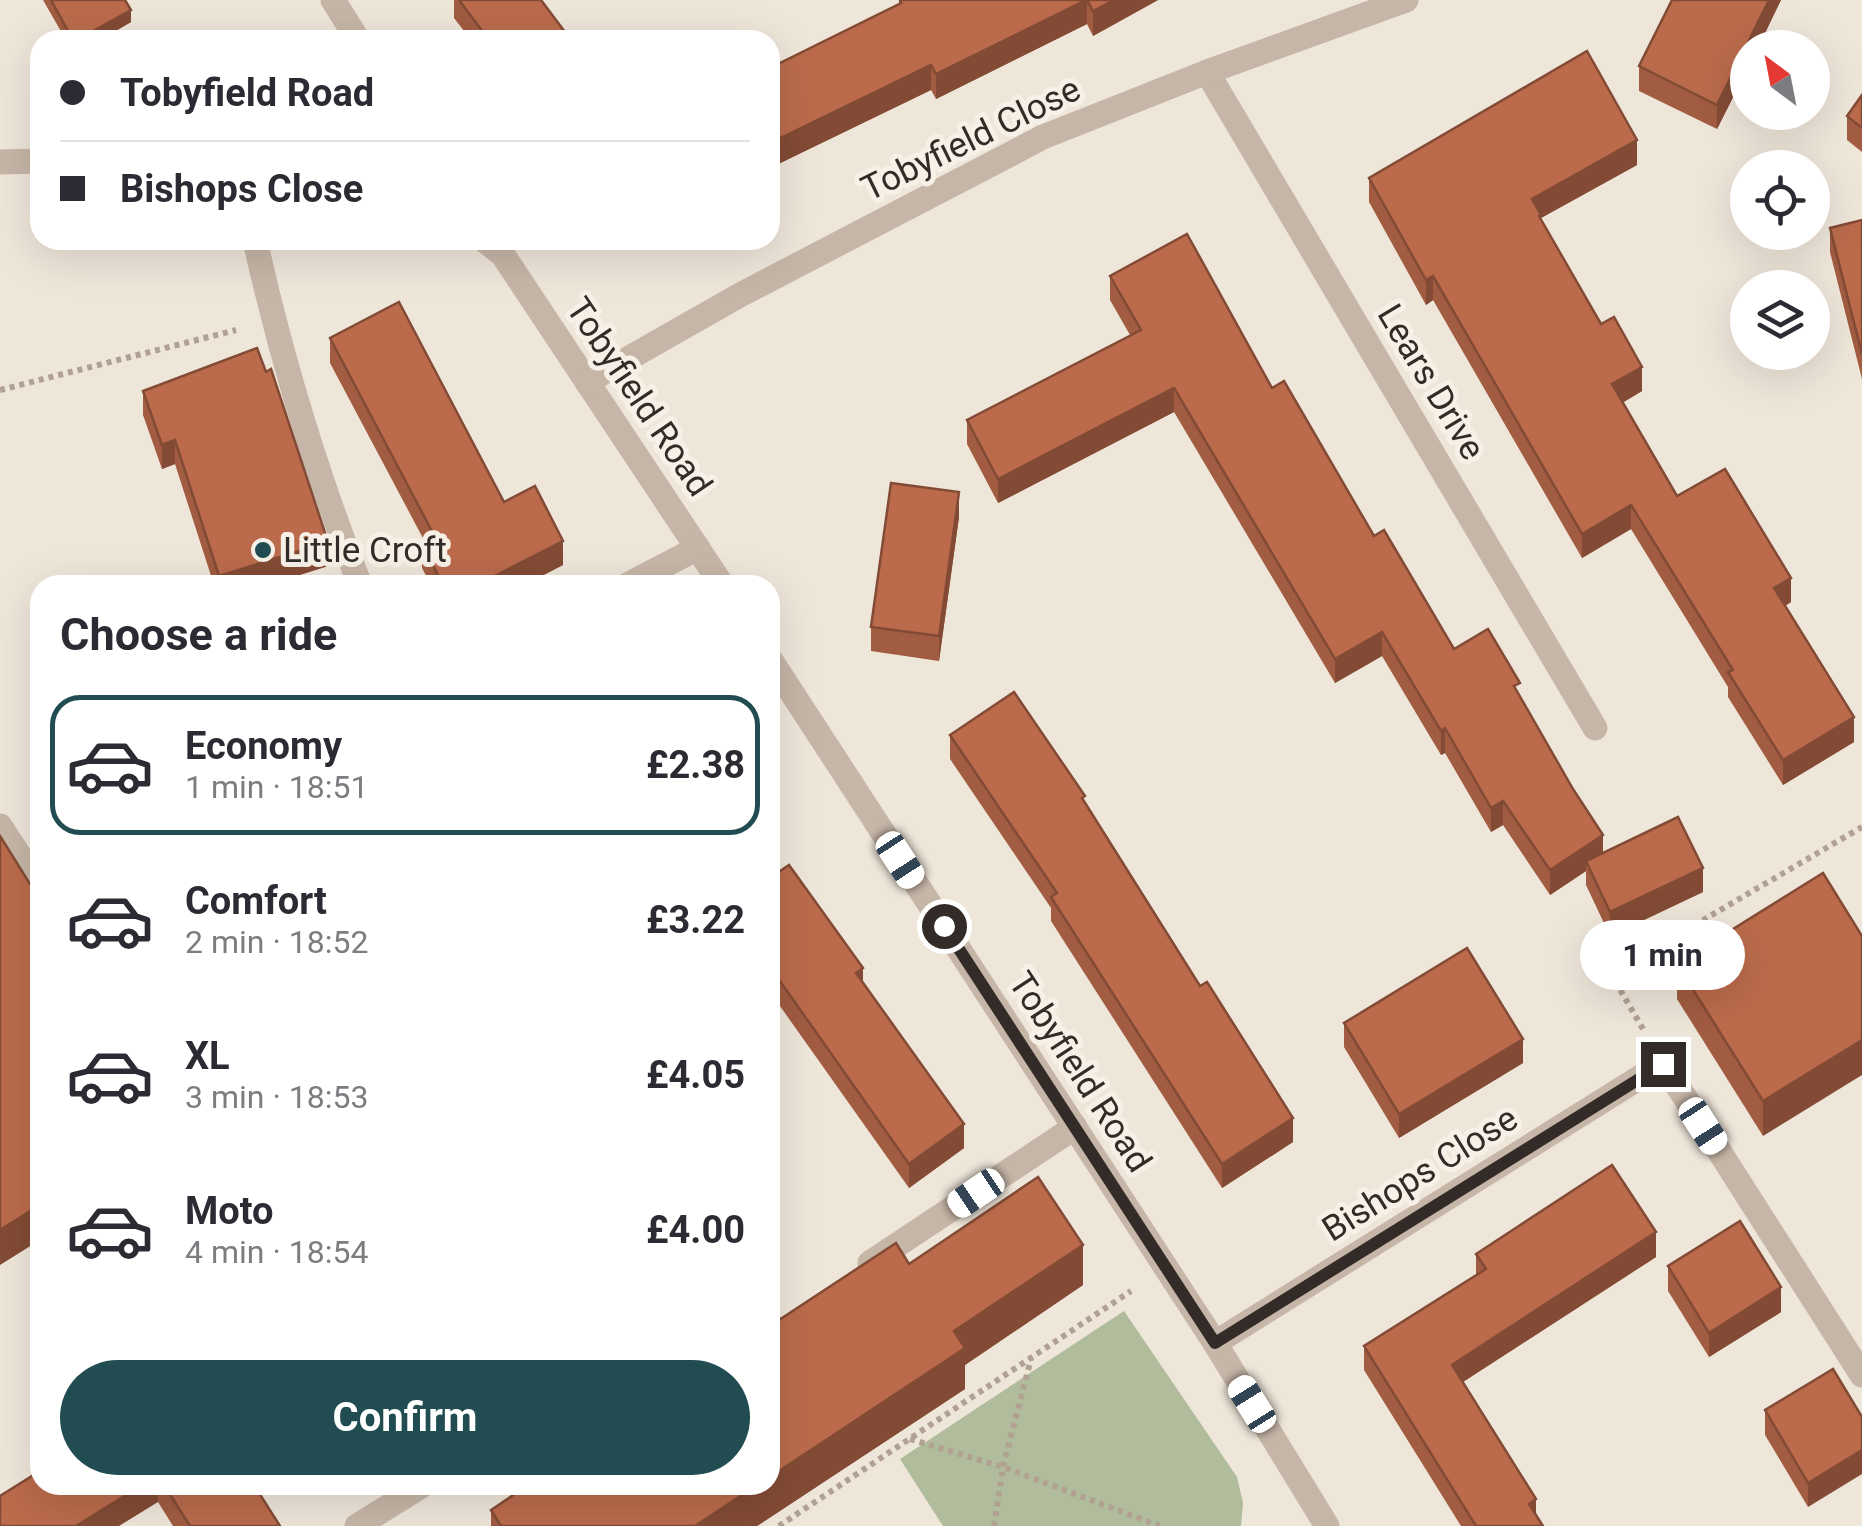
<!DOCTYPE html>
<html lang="en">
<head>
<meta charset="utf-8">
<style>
	body { margin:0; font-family:Roboto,sans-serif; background:#f7f7f7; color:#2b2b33; height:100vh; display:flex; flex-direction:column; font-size:38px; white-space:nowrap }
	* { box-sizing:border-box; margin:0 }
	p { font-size:32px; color:#7c7c81 }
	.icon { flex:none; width:55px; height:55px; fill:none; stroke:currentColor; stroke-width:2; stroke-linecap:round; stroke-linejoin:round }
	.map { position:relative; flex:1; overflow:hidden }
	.details { position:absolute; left:30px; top:575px; width:750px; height:920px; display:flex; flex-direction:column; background:#fff; border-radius:30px; box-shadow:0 10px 40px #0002 }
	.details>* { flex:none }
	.guide { position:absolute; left:30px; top:30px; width:750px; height:220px; border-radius:30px; box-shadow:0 10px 40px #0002; display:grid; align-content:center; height:220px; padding:0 30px; background:#fff }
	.needle { width:65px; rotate:328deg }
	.buttons { position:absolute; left:1730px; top:30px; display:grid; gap:20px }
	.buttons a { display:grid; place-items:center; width:100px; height:100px; border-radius:50%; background:#fff; box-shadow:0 10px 40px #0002; font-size:50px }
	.end { position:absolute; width:45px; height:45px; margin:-22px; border:12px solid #332b27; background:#fff; box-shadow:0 0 0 5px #fff }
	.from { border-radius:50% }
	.bubble { position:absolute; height:70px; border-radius:35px; background:#fff; box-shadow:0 10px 40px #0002; font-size:32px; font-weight:700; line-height:70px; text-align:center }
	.car { position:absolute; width:30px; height:60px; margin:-30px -15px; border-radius:12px; box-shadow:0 0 8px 2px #0007; background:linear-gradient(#fff 24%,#345 0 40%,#fff 0 76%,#345 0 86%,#fff 0) }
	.guide b { display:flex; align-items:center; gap:35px; height:95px; font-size:38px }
	.guide b+b { border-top:2px solid #e1e1e2 }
	.guide i { width:25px; height:25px; background:#2b2b33 }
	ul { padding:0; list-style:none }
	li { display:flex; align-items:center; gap:30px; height:140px; margin:0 20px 15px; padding:0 10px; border:5px solid transparent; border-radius:30px }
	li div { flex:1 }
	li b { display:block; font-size:38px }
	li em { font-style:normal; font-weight:700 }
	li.active { border-color:#214c51 }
	li>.icon { width:90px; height:90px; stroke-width:1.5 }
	h2 { padding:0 30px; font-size:45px; line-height:120px }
	.cta { display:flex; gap:20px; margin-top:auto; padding:20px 30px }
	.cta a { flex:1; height:115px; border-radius:60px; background:#214c51; color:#fff; font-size:40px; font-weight:700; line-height:115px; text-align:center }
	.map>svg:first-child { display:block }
	.green { fill:#b0bc9c }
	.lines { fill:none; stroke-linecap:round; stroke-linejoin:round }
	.path { stroke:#b1a192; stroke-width:6; stroke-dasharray:5 5; stroke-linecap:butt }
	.minor { stroke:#c6b6a7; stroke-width:25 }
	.wall { fill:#a15c41 }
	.shaded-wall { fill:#834b35 }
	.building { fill:#bb6b4c; stroke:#834b35; stroke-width:2.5 }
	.route { stroke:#332b27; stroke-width:12 }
	.poi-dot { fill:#214c51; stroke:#f7f0e6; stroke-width:4 }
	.labels { text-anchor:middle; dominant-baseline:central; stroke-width:10; stroke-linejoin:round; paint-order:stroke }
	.street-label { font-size:35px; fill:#332b27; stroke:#f7f0e6 }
	.poi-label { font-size:35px; fill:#332b27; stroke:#f7f0e6; text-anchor:start }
</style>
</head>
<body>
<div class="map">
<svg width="1862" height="1526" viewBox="0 0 1862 1526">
	<rect width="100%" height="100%" fill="#efe6da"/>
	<polygon class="green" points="1124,1311 1237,1477 1243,1503 1241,1526 943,1526 900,1459"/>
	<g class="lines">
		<g class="path">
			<polyline points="0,390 236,330"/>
			<polyline points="1643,1029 1611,974 1862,827"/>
			<polyline points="910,1439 1003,1467 1160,1526"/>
			<polyline points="779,1526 1131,1291"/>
			<polyline points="994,1526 1003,1467 1031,1359"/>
		</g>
		<g class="minor">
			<polyline points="333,0 358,40"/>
			<polyline points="1207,72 1595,728"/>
			<polyline points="0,162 40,161"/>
			<path d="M 255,240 C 281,358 316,473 360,585"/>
			<polyline points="484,240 503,255 722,585"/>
			<polyline points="587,382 740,295 1043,137 1207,72 1406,0"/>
			<polyline points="627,585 698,548"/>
			<polyline points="770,659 1215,1343 1327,1526"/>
			<polyline points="0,826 40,887"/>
			<polyline points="870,1263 1075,1127"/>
			<polyline points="1215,1343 1663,1063 1862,1375"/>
			<polyline points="357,1526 423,1485"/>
		</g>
	</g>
	<g class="wall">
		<polygon points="43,0 125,0 131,22 100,40 66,40"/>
		<polygon points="454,0 541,0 571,40 471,40 454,18"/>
		<polygon points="899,0 1158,0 1093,36 1087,24 936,99 931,90 770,168 770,68 899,5"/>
		<polygon points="1672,0 1781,0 1717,129 1639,91 1639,66"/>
		<polygon points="1862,95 1862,152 1847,140 1847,116"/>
		<polygon points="1637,165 1541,218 1541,220 1642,391 1622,403 1677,496 1791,602 1785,606 1854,742 1783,785 1728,697 1728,687 1631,529 1582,558 1433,300 1426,305 1369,202 1369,178"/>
		<polygon points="1862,220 1862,379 1830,252 1830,228"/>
		<polygon points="1110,276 1272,388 1454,649 1520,696 1603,852 1703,892 1610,936 1586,885 1586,871 1550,895 1503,825 1491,832 1445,753 1441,755 1382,656 1335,683 1174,412 998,503 967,444 967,420 1130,335 1110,300"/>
		<polygon points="330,338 504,502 563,565 524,585 431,585 422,568 422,544 425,542 330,363"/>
		<polygon points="143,391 328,566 268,585 214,585 175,464 162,469 143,415"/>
		<polygon points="959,517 939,661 871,651 871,627"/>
		<polygon points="950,735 1085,802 1293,1142 1222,1188 1051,921 1051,908 950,759"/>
		<polygon points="1823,873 1763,1136 1677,999 1677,964"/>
		<polygon points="770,878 964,1148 909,1188 770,992"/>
		<polygon points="1344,1023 1523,1063 1399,1138 1344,1047"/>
		<polygon points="1476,1254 1656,1257 1463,1382 1543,1526 1461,1526 1364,1370 1364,1346 1476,1275"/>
		<polygon points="909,1264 1083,1285 965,1365 965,1389 757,1526 491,1526 491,1510"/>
		<polygon points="1668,1266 1781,1312 1709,1357 1668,1291"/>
		<polygon points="1833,1369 1808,1507 1765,1435 1765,1410"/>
		<polygon points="40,1485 254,1485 280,1526 173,1526 158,1502"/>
	</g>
	<g class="shaded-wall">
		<polygon points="1087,0 1087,24 936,99 936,74"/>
		<polygon points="1114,0 1158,0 1093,36 1093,11"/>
		<polygon points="1769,0 1781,0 1758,48 1748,48 1748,68 1717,129 1717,105"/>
		<polygon points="131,10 131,22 100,40 77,40"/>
		<polygon points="931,65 931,90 770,168 770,143"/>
		<polygon points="1637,140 1637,165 1541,218 1541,239 1532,199"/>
		<polygon points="1433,276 1433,300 1426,305 1426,280"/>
		<polygon points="1642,367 1642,391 1612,409 1612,384"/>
		<polygon points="1174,388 1174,412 998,503 998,479"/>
		<polygon points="175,440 175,464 162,469 162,445"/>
		<polygon points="959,492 959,517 939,661 939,636"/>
		<polygon points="1631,505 1631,529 1582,558 1582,534"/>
		<polygon points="563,541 563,565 524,585 477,585"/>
		<polygon points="328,542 328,566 268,585 219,585 219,576"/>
		<polygon points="1791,578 1791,602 1774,613 1774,588"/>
		<polygon points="1382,632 1382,656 1335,683 1335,659"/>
		<polygon points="1854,717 1854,742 1783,785 1783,760"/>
		<polygon points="1445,728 1445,753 1441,755 1441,731"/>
		<polygon points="1503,801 1503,825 1491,832 1491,808"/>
		<polygon points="1603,835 1603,859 1586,861 1586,871 1550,895 1550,870"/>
		<polygon points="1703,868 1703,892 1610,936 1610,912"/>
		<polygon points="863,968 863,992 856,973"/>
		<polygon points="1523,1039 1523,1063 1399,1138 1399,1114"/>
		<polygon points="1862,1040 1862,1075 1763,1136 1763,1101"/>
		<polygon points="1293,1118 1293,1142 1222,1188 1222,1164"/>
		<polygon points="964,1124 964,1148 909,1188 909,1164"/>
		<polygon points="40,1205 40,1240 0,1265 0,1230"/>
		<polygon points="1656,1232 1656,1257 1452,1389 1452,1365"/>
		<polygon points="1083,1245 1083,1285 965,1365 965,1389 757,1526 695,1526 757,1485 770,1485 770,1477 954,1331"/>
		<polygon points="1781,1287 1781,1312 1709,1357 1709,1333"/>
		<polygon points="1862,1450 1862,1474 1808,1507 1808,1483"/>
		<polygon points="142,1485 158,1485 158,1502 119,1526 76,1526"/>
		<polygon points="1536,1499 1536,1523 1529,1504"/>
	</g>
	<g class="building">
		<polygon points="51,0 125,0 131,10 77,40 73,40"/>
		<polygon points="459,0 541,0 571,40 489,40"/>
		<polygon points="900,0 1086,0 936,74 931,65 770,143 770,68 901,3"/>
		<polygon points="1087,0 1114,0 1093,11"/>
		<polygon points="1672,0 1769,0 1717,105 1639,66"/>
		<polygon points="1587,51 1637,140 1532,199 1541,215 1539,216 1601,324 1614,317 1642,367 1612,384 1677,496 1725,469 1791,578 1774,588 1854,717 1783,760 1728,672 1733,670 1631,505 1582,534 1433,276 1426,280 1369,178"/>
		<polygon points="1862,95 1862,128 1847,116"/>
		<polygon points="1862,220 1862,354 1830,228"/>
		<polygon points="1187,234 1272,388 1284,381 1374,536 1384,530 1454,649 1488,629 1520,683 1514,686 1573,789 1603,835 1550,870 1503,801 1491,808 1445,728 1441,731 1382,632 1335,659 1174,388 998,479 967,420 1141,330 1110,276"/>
		<polygon points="399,302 504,502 535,486 563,541 477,585 443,585 422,544 435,537 330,338"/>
		<polygon points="257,348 266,372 271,369 328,542 219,576 175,440 162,445 143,391"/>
		<polygon points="891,483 959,492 939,636 871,627"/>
		<polygon points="1014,692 1085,796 1082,798 1200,986 1207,982 1293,1118 1222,1164 1051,897 1057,893 950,735"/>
		<polygon points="1678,817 1703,868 1610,912 1586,861"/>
		<polygon points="0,836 40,900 40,1205 0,1230"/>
		<polygon points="789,865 863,968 856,973 964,1124 909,1164 770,967 770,878"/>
		<polygon points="1823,873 1862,936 1862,1040 1763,1101 1677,964"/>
		<polygon points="1467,948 1523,1039 1399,1114 1344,1023"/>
		<polygon points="1612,1165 1656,1232 1452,1365 1536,1499 1529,1504 1543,1526 1476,1526 1364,1346 1486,1269 1476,1254"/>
		<polygon points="1038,1177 1083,1245 954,1331 965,1348 770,1477 770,1326 896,1243 909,1264"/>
		<polygon points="1740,1221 1781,1287 1709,1333 1668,1266"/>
		<polygon points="1833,1369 1862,1417 1862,1450 1808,1483 1765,1410"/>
		<polygon points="40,1471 40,1485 142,1485 76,1526 0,1526 0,1496"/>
		<polygon points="164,1485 254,1485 280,1526 190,1526"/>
		<polygon points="528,1485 757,1485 695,1526 501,1526 491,1510"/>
	</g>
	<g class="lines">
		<polyline class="route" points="944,926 1215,1343 1663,1064"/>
	</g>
	<circle class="poi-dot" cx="263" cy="550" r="10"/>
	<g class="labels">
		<g class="street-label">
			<text transform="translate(971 139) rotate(-26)">Tobyfield Close</text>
			<text transform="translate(1431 382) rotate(59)">Lears Drive</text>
			<text transform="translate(639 397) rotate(56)">Tobyfield Road</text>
			<text transform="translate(1080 1072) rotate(57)">Tobyfield Road</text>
			<text transform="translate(1420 1174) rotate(-32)">Bishops Close</text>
		</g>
		<g class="poi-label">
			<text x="283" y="550">Little Croft</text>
		</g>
	</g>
</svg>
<div class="buttons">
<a><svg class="needle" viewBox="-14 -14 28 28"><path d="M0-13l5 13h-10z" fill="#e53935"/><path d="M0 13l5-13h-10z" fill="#7c7c81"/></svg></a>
<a><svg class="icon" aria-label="locate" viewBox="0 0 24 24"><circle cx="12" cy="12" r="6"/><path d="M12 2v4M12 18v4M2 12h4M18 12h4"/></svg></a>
<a><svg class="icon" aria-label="layers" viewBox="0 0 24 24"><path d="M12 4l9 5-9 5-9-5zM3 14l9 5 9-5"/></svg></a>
</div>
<i class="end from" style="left:944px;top:926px"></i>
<i class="end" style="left:1663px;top:1064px"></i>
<div class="bubble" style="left:1580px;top:920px;width:165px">1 min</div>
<i class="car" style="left:900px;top:860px;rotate:147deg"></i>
<i class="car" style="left:1703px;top:1126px;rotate:147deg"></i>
<i class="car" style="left:976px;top:1193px;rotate:236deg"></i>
<i class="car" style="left:1252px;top:1404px;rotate:328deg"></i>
<div class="guide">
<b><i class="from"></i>Tobyfield Road</b>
<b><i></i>Bishops Close</b>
</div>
<section class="details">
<h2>Choose a ride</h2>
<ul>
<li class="active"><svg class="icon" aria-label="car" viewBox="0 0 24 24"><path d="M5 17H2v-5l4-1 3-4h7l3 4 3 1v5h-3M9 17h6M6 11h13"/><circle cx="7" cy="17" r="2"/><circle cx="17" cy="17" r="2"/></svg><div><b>Economy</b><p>1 min · 18:51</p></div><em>£2.38</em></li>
<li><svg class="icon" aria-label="car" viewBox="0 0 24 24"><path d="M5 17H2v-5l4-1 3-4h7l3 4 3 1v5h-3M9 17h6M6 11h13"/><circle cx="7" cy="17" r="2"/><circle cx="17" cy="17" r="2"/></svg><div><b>Comfort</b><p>2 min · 18:52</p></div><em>£3.22</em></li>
<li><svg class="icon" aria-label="car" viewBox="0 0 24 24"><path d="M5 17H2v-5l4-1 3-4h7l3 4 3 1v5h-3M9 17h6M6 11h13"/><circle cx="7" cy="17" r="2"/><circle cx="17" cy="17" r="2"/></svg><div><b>XL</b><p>3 min · 18:53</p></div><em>£4.05</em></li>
<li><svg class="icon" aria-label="car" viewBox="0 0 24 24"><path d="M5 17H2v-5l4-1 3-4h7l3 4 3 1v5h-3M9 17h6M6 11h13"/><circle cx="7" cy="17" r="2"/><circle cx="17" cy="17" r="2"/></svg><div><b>Moto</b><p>4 min · 18:54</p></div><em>£4.00</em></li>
</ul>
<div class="cta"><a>Confirm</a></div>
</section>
</div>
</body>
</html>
